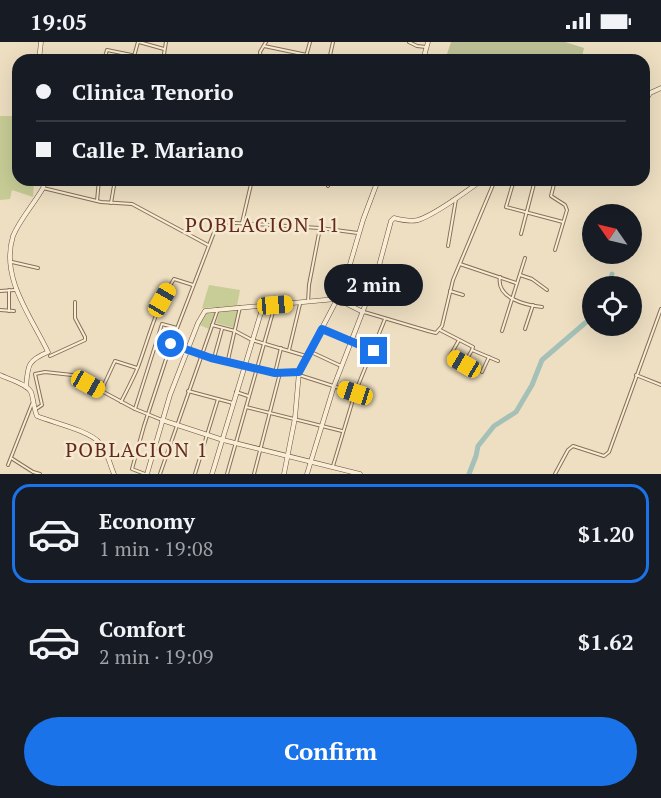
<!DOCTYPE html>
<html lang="en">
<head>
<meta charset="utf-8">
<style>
	body { margin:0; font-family:"PT Serif",serif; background:#242831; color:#f1f3f6; height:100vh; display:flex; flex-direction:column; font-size:22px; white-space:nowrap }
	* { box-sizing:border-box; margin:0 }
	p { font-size:20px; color:#9ea1a6 }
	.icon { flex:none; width:33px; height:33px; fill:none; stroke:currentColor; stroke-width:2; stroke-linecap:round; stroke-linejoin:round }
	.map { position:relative; height:432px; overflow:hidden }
	.drawer { display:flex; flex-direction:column; background:#171b24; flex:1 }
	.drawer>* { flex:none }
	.banner { position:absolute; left:12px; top:12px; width:638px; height:132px; border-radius:18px; box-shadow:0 6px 24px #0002; display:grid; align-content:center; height:132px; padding:0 24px; background:#171b24 }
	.needle { width:39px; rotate:304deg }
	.tools { position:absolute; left:582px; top:162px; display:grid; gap:12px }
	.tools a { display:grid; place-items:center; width:60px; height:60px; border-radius:50%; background:#171b24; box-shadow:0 6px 24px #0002; font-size:30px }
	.end { position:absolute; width:27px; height:27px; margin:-14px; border:8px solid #1a73e8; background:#fff; box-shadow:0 0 0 3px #fff }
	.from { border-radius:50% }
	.bubble { position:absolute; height:42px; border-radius:21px; background:#171b24; box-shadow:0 6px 24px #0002; font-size:20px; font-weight:700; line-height:42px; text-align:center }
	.car { position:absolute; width:18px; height:36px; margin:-18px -9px; border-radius:8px; box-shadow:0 0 4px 2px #0007; background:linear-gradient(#f5c518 24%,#345 0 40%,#f5c518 0 76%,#345 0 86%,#f5c518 0) }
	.banner b { display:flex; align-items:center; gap:21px; height:57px; font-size:22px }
	.banner b+b { border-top:2px solid #363941 }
	.banner i { width:15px; height:15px; background:#f1f3f6 }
	ul { padding:10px 0 0; list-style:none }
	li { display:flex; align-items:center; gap:18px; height:99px; margin:0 12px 9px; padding:0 12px; border:3px solid transparent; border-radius:18px }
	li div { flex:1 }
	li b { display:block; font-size:22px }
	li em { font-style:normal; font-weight:700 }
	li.selected { border-color:#1a73e8 }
	li>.icon { width:54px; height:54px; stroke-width:1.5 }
	.cta { display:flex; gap:12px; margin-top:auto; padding:12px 24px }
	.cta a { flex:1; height:69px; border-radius:36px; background:#1a73e8; color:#fff; font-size:24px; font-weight:700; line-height:69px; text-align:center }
	.status { display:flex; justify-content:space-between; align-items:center; height:42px; padding:0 30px; background:#171b24; direction:ltr }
	.status svg { height:16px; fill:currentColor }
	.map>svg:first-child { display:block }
	.green { fill:#c8cc96 }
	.cemetery { fill:#bdc195 }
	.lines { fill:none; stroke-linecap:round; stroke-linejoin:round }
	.river { stroke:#a4c0b7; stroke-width:5 }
	.street-casing { stroke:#887059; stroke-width:4 }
	.secondary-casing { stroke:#69513c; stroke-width:5 }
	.street { stroke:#f9edd5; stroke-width:2 }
	.secondary { stroke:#f9edd5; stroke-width:4 }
	.route { stroke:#1a73e8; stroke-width:8 }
	.labels { text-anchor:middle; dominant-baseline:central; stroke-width:5; stroke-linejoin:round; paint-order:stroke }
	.neighbourhood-label { font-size:20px; letter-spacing:1.5px; fill:#64291d; stroke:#f5ead1 }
</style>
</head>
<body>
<div class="status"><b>19:05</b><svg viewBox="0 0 49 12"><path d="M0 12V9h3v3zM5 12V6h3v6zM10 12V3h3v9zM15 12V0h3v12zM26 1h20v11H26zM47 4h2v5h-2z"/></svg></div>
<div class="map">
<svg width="661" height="432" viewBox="0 0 661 432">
	<rect width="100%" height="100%" fill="#eedfc2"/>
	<g class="green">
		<polygon points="0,74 18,74 18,138 34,138 33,155 12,148 10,157 0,158"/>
		<polygon points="209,243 240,248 237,264 202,266"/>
		<polygon points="239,267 234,286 216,281 220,268"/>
		<polygon points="215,269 209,287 199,283 206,271"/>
	</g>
	<polygon class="cemetery" points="451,0 565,0 584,6 581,18 445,18"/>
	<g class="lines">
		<g class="river">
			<polyline points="608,244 612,232"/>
			<polyline points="469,432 476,414 478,404 494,384 516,370 532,343 542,318 592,275"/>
		</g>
		<g class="street-casing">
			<g id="street">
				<polyline points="139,0 164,7"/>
				<polyline points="409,0 417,4 426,5"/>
				<polyline points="264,4 307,13"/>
				<polyline points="104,18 107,8 156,18"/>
				<polyline points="133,18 138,0"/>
				<polyline points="163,18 166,0"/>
				<polyline points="261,18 260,10 266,0"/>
				<polyline points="305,18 310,0"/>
				<polyline points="329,18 333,0"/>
				<polyline points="514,138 506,165 563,180"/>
				<polyline points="328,144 332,138"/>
				<polyline points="43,146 101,160 132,162 208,203"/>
				<polyline points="97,159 99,138"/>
				<polyline points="111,161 115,138"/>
				<polyline points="242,181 252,138"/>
				<polyline points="521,192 535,138"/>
				<polyline points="448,204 456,157"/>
				<polyline points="555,208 567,168 565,163 551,154 555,138"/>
				<polyline points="12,220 38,226"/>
				<polyline points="460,222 516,241"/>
				<polyline points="520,233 532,237 547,248"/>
				<path d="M 500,235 C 496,256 525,263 542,265"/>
				<polyline points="9,248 9,269"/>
				<polyline points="0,249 15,248"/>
				<polyline points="450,249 463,253"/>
				<polyline points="308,260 309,243 320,186"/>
				<polyline points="0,268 14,269"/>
				<polyline points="364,270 428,289 436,291 442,284 453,238 495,138"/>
				<polyline points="212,283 235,289 252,298 306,314"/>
				<polyline points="322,287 373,309"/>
				<polyline points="525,287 533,263"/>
				<polyline points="440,288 473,305 472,308 498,319"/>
				<polyline points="502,289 525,216"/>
				<polyline points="459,298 450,314 464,322 472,308"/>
				<polyline points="171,302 211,316 275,331 299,330"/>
				<polyline points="289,308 300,262"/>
				<polyline points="311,310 341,324"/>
				<polyline points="50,314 85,298 85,295 75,276 75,260"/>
				<polyline points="214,316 222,287"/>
				<polyline points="228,318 240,265"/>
				<polyline points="482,330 489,315"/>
				<polyline points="275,331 281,306"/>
				<polyline points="299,333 355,351"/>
				<polyline points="636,333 661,343"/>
				<polyline points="101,349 115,319 137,326"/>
				<polyline points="188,349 233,361"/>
				<polyline points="236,350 248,354"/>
				<path d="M 121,360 C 127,348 133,337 138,325 C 149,295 156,265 174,237 L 193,243"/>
				<polyline points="246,365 342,389"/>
				<polyline points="36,367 42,363 35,332 45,330 72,333 135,367 162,378"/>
				<polyline points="135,367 162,282 177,286"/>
				<polyline points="11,416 33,430 40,432"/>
				<polyline points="8,423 32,362"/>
				<polyline points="333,424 355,351 385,277"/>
				<polyline points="145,432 132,427 144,384 171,302 218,180 320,186 358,191"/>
				<polyline points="160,432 218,267"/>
				<polyline points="195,432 218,357"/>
				<polyline points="227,432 275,263"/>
				<polyline points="254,432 280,331"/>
				<polyline points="555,432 568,408 573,404 604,414 609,410 661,267"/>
			</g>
		</g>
		<g class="secondary-casing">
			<g id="secondary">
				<polyline points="39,18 41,0"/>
				<polyline points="423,18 428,0"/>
				<polyline points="644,61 650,51 661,46"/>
				<polyline points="337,257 363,270"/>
				<path d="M 0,333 C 8,337 27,342 31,350 C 33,354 34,368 37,374 C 54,381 88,388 100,401 C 107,408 110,423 114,432"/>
				<path d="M 26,345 C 28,323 27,319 48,310 C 31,274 0,236 13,194 C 20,177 34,162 43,146 L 45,138"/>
				<polyline points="162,378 223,398 360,432"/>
				<polyline points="147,432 170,353 198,281 205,269 336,257"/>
				<polyline points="212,432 263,264"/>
				<polyline points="284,432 295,376 299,330 343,246 363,178 378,138"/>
				<path d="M 307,432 L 334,344 L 376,235 L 391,179 L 394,176 C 402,178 410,180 418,178 C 435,173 467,149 482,138"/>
			</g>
		</g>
		<use href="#street" class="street"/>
		<use href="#secondary" class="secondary"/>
	</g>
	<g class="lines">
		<polyline class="route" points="171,302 211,316 275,331 299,330 322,287 374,309"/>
	</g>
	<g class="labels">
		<g class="neighbourhood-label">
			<text x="263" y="182">POBLACION 11</text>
			<text x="137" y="407">POBLACION 1</text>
		</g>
	</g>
</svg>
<div class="tools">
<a><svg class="needle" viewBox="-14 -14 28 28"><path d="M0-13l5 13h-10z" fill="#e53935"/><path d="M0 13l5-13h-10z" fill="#9ea1a6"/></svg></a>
<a><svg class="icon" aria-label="locate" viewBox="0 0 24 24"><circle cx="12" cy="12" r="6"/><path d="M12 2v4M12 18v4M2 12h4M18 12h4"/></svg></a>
</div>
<i class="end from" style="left:171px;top:302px"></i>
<i class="end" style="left:374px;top:309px"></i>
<div class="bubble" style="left:324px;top:222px;width:99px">2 min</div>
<i class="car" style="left:162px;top:258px;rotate:30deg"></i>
<i class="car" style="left:275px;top:263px;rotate:85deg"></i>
<i class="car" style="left:464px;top:322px;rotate:300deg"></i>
<i class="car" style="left:88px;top:342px;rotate:119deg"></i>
<i class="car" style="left:355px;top:351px;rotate:288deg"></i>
<div class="banner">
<b><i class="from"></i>Clinica Tenorio</b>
<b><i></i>Calle P. Mariano</b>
</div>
</div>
<section class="drawer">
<ul>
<li class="selected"><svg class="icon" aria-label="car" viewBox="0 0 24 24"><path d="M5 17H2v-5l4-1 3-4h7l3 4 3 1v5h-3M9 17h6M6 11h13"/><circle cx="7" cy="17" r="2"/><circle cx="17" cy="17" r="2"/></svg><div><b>Economy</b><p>1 min · 19:08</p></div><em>$1.20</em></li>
<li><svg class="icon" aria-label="car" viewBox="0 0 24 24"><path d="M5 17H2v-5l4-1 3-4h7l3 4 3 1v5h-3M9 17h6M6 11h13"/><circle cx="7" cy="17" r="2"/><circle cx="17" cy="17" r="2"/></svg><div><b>Comfort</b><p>2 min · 19:09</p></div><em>$1.62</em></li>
</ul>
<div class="cta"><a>Confirm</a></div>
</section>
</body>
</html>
